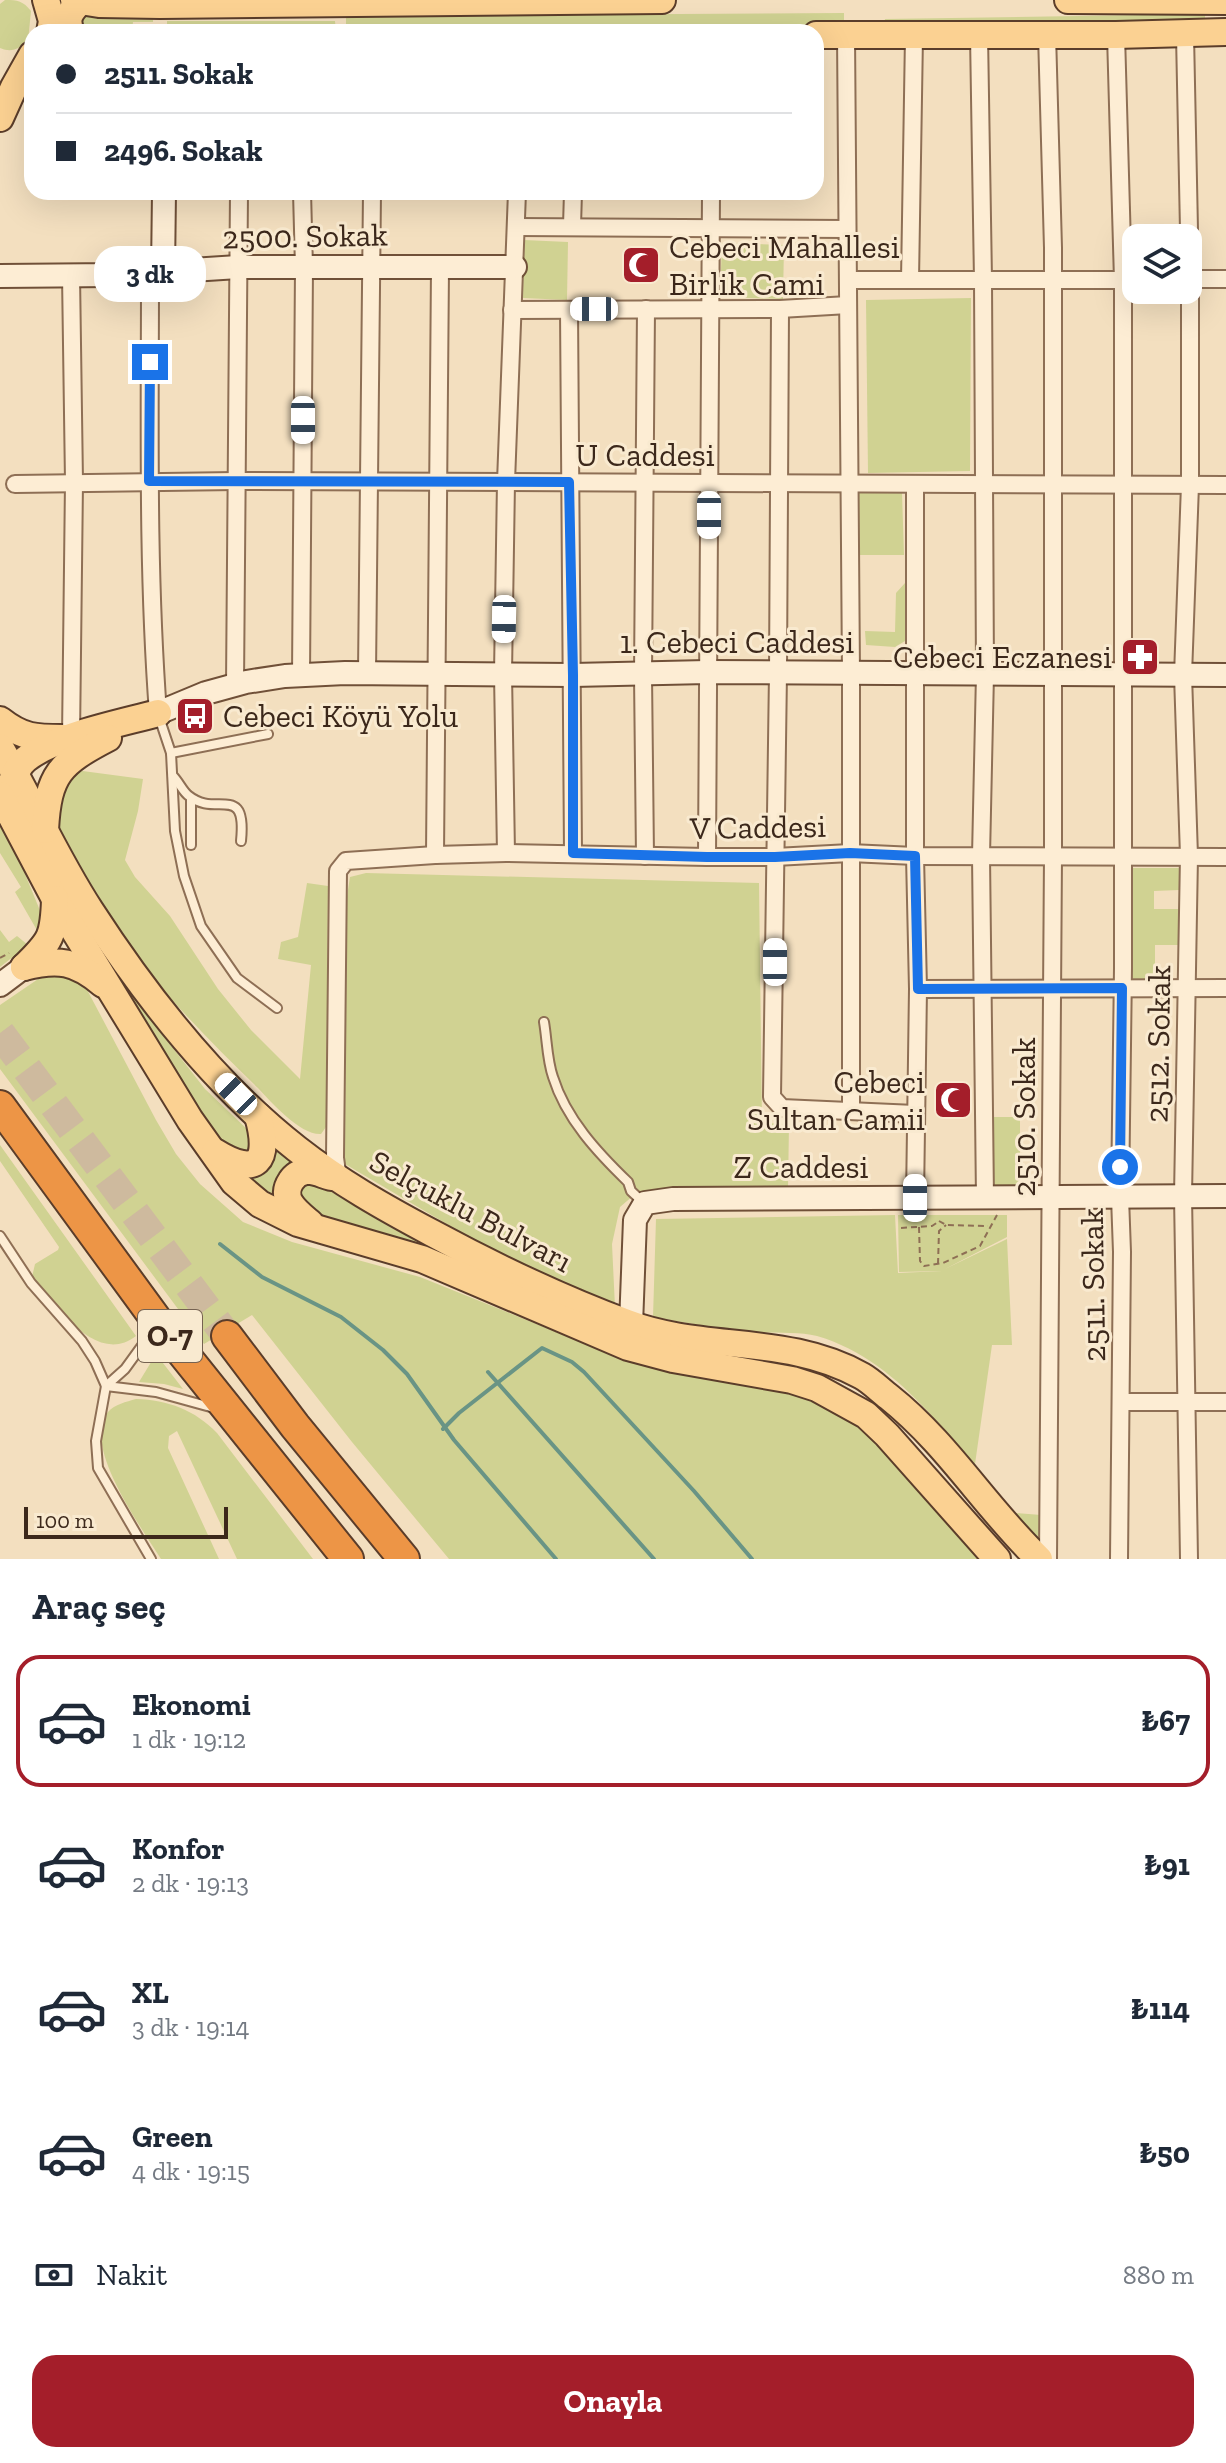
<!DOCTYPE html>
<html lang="tr">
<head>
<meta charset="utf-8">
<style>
	body { margin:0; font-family:"Zilla Slab",serif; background:#f2f2f3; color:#1f2937; height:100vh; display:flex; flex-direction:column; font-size:30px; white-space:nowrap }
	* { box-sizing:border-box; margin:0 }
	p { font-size:26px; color:#747a83 }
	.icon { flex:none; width:44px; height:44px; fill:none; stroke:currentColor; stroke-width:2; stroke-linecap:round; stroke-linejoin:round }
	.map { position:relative; height:1559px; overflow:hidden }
	.drawer { display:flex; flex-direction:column; background:#fff; flex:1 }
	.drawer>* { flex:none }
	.banner { position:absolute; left:24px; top:24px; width:800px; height:176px; border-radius:24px; box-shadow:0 8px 32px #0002; display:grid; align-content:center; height:176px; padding:0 32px; background:#fff }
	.buttons { position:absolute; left:1122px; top:224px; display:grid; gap:16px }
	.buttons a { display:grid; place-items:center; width:80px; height:80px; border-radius:16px; background:#fff; box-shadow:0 8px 32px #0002; font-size:40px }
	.scale { position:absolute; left:24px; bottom:20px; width:204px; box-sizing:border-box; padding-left:8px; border:4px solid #3c281b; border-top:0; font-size:22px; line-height:28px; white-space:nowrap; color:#3c281b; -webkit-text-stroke:6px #f9ead0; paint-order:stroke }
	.end { position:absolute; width:36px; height:36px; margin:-18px; border:10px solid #1a73e8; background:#fff; box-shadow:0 0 0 4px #fff }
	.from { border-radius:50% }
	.bubble { position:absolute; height:56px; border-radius:24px; background:#fff; box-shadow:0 8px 32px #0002; font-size:26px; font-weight:800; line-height:56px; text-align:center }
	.car { position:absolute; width:24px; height:48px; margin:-24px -12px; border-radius:10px; box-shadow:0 0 6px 2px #0007; background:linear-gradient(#fff 24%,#345 0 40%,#fff 0 76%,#345 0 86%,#fff 0) }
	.banner b { display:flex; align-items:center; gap:28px; height:76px; font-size:30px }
	.banner b+b { border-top:2px solid #e0e1e3 }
	.banner i { width:20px; height:20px; background:#1f2937 }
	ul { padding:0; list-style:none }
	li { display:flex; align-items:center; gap:24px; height:132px; margin:0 16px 12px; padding:0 16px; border:4px solid transparent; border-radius:24px }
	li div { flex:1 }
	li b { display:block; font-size:30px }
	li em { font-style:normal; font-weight:800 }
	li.on { border-color:#a41e2a }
	li>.icon { width:72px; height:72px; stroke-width:1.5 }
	h2 { padding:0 32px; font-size:36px; line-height:96px }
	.pay { display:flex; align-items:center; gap:20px; height:88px; padding:0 32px; font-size:30px }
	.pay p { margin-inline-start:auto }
	.button { display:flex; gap:16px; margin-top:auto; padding:16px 32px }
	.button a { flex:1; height:92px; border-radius:24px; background:#a41e2a; color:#fff; font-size:32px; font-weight:800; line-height:92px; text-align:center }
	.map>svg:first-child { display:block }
	.green { fill:#d0d292 }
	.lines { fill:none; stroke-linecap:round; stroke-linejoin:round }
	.stream { stroke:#699485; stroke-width:4 }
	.highway-tunnel { stroke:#ceba9e; stroke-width:30; stroke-dasharray:30 15; stroke-linecap:butt }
	.lane-casing { stroke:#8e6f55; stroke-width:12 }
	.street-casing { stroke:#8e6f55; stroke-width:20 }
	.secondary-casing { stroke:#705038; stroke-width:26 }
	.primary-casing { stroke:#5b3d2a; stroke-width:30 }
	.highway-casing { stroke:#5b3d2a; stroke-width:34 }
	.path { stroke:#8e6f55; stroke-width:2; stroke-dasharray:6 4; stroke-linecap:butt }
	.lane { stroke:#fdedd4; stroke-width:8 }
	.street { stroke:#fdedd4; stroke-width:16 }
	.secondary { stroke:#fdedd4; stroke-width:22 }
	.primary { stroke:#fbd192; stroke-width:26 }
	.highway { stroke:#ed9546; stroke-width:30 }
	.route { stroke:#1a73e8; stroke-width:10 }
	.labels { text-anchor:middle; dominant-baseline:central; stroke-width:6; stroke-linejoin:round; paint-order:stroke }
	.shield { fill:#f9ead0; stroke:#756251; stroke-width:2 }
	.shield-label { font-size:30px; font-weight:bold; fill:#3c281b }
	.street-label { font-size:32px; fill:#3c281b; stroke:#f9ead0 }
	.poi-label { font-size:32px; fill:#3c281b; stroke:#f9ead0; text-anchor:start }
</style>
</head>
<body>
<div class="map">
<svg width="1226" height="1559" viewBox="0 0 1226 1559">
	<rect width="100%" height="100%" fill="#f3dfbf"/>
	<g class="green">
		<path d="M 5,0 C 18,0 23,1 31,11 L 28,41 C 18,49 12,53 0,48 L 0,4 Z"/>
		<polygon points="844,13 844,27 346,30 346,16"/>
		<polygon points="1205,14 1205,23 884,24 885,19"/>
		<polygon points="83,16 153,17 153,22 133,22 132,31 83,32 78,18"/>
		<polygon points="167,21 335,21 336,32 167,32"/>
		<polygon points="524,240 568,242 567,300 523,298"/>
		<polygon points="722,243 784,245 783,299 720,297"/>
		<polygon points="971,298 970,471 868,473 866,300"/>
		<polygon points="859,492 902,493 904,555 859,555"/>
		<polygon points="905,583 905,641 895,647 866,645 865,631 895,632 896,593"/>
		<path d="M 75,770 L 143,779 L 138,811 L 125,860 L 135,877 L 170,916 L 218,989 L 251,1030 L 300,1079 L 311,965 L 278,959 L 281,942 L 298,937 L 307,883 L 328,886 L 326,1127 L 321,1134 C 300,1135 272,1103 258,1088 C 178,1011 97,925 55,820 L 68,776 Z"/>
		<polygon points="0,813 41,913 41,926 38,932 15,892 21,887 0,853"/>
		<polygon points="1130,868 1180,868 1179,890 1154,891 1154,909 1179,909 1178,945 1155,945 1155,981 1130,981"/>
		<polygon points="366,873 759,883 762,1123 789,1124 788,1188 634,1195 620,1207 612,1244 615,1307 535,1272 457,1230 345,1164 346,903 350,877"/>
		<polygon points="0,930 9,942 17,936 28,945 0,967"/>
		<polygon points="99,947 129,992 205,1089 249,1131 252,1138 248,1153 224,1149 137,1013"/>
		<polygon points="64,973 84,984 156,1120 176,1154 200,1184 243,1222 292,1242 420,1277 633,1363 751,1383 815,1398 871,1431 983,1559 449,1559 352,1442 252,1315 204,1344 0,1069 0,1005 44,975"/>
		<polygon points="992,1117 1020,1117 1020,1190 993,1190"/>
		<path d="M 0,1145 L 136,1336 C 96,1367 55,1304 32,1277 L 35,1264 L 58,1250 L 59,1247 L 0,1161 Z"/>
		<path d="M 273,1146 L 299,1164 C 285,1176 270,1183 276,1203 L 239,1177 Z"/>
		<polygon points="301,1181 320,1185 388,1226 471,1268 407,1242 316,1214 292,1189"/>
		<path d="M 895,1215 L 898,1273 L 942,1271 L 899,1272 L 898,1215 L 1007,1215 L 1007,1237 L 945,1269 L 1007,1239 L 1012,1345 L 992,1345 L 975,1464 L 1015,1513 L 1041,1515 L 1039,1542 C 970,1473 916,1365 817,1336 C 799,1331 775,1334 756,1332 C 721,1329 687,1323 653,1317 L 656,1219 Z"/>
		<polygon points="156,1354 183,1389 164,1384 139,1382"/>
		<path d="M 136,1399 C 168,1400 195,1410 217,1433 L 313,1559 L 237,1559 L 177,1431 L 169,1436 L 168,1448 L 219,1559 L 161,1559 C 143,1530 80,1444 108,1412 C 115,1404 126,1402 136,1399 Z"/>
	</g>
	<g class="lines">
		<g class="stream">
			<polyline points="220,1244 262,1277 341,1317 383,1350 407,1374 454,1440 556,1559"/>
			<polyline points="488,1372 654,1559"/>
			<polyline points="443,1429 459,1413 542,1348 572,1362 584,1372 694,1491 752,1559"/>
		</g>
		<polyline class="highway-tunnel" points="0,1033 227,1336"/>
		<g class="lane-casing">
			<g id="lane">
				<polyline points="779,192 779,193"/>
				<polyline points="159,717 171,753 175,831 184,876 201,926 237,978 277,1008"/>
				<polyline points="171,753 268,734"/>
				<path d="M 173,776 C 179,782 183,792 189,796 C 216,818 247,782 241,841"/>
				<polyline points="191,845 191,799"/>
				<path d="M 544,1022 C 547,1039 547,1060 553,1077 C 566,1119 598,1153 628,1182 L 631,1191 L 644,1203"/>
				<polyline points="0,1236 31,1283 82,1341 95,1361 106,1386 96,1441 98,1468 151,1559"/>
				<polyline points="106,1386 156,1392 214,1408"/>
				<polyline points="106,1386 125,1369 154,1329"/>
			</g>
		</g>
		<g class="street-casing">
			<g id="street">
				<polyline points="846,34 851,673 851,1110"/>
				<polyline points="1047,34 1053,248 1053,856 1048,1559"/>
				<polyline points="979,35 983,280 985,674 981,856 985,1198"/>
				<polyline points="1116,35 1123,280 1123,968 1120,1197 1122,1252 1119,1559"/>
				<polyline points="1185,35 1190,279 1190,485 1183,675 1189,856 1183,1196 1189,1559"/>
				<polyline points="572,226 573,192"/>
				<polyline points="516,227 847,229"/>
				<path d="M 150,273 C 150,420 147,566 158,713"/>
				<polyline points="1188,279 1226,279"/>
				<polyline points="848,280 1136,280"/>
				<polyline points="910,280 914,36"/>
				<polyline points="780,309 778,673 772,1097 782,1108 915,1114"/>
				<polyline points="512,310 780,309 848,305"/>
				<polyline points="569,310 573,853"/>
				<polyline points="15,484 236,481 1226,485"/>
				<polyline points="915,484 915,856 918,989 915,1198"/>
				<polyline points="367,673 372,192"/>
				<polyline points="301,676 304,267 302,192"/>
				<polyline points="235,685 239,192"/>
				<polyline points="71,738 74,482 71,275"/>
				<polyline points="506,853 503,674 506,482 517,192"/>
				<polyline points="435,855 440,268"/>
				<polyline points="645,856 643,675 646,309"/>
				<polyline points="707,857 711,192"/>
				<polyline points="918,989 1226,988"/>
				<polyline points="338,1179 335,1158 338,871 346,861 435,855 506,853 707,857 775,857 850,853 915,856 1226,857"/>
				<polyline points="1122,1402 1226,1402"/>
			</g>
		</g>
		<g class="secondary-casing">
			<g id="secondary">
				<polyline points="163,272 164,192"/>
				<polyline points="0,276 114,275 238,267 515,267"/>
				<polyline points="158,713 206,693 246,682 285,676 345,673 573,675 707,672 1226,675"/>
				<polyline points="0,985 24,967"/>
				<polyline points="631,1325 635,1220 645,1203 673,1199 1226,1196"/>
			</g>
		</g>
		<g class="primary-casing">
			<g id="primary">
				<polyline points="46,0 52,21 50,32"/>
				<polyline points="74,0 99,4 160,5 662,0"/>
				<polyline points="1068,0 1226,1"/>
				<path d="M 71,32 C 65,19 70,11 80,2"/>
				<polyline points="816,35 1116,35 1226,32"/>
				<polyline points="0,118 14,87 32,55"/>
				<path d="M 0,720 C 23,738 35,738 63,738"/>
				<path d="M 0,747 C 31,800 56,858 90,910 C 147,998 215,1085 297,1149 C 339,1182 385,1208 432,1233 C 495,1267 560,1298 627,1323 C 702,1352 788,1334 862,1376 C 871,1381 880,1390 889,1397 C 948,1444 985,1507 1039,1559"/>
				<path d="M 10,786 C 14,777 17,766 26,759 C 54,736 122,723 158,713"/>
				<polyline points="0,795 55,899 190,1120 234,1182 260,1204 298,1223 422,1259 628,1347 673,1359 792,1380 817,1388 866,1415 887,1435 997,1559"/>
				<path d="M 45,830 C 48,774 60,763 108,738"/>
				<path d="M 24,967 C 58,958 76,961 103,984"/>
				<path d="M 24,967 C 51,941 54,936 55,899"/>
				<path d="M 215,1152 C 257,1178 271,1162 258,1116"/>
				<path d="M 310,1223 C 297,1212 279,1199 291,1181 C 294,1176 300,1172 306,1171 C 314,1170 323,1175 331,1177"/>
			</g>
		</g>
		<g class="highway-casing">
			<g id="highway">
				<polyline points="0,1106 158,1322 348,1559"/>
				<polyline points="227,1336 295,1426 404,1559"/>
			</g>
		</g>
		<g class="path">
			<polyline points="0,958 9,953"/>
			<polyline points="939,1221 946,1225 988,1226"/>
			<polyline points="919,1227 920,1261 924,1266 943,1263 980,1246 997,1215"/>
			<polyline points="901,1228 932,1226 938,1222"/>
			<polyline points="938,1264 939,1231 946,1225"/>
		</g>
		<use href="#lane" class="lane"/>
		<use href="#street" class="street"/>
		<use href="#secondary" class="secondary"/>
		<use href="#primary" class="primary"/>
		<use href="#highway" class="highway"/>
	</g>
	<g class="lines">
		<polyline class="route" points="150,362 149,481 569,482 573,675 573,853 707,857 775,857 850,853 915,856 918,989 1122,988 1120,1167"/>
	</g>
	<defs>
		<g id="mosque-square" transform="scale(2)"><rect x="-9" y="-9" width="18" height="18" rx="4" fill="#a41e2a" stroke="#f9ead0"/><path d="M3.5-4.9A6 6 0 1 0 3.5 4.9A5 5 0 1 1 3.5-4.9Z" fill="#fff"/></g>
		<g id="pharmacy-square" transform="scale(2)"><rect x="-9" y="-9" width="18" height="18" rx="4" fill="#a41e2a" stroke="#f9ead0"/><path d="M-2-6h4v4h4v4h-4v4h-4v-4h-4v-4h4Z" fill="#fff"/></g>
		<g id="bus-square" transform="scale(2)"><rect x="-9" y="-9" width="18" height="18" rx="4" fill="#a41e2a" stroke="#f9ead0"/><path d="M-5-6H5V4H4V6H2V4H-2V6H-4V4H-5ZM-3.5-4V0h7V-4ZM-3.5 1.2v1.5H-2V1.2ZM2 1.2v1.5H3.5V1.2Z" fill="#fff"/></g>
	</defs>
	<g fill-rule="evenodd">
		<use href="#mosque-square" x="641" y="265"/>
		<use href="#pharmacy-square" x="1140" y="657"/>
		<use href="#bus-square" x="195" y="716"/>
		<use href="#mosque-square" x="953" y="1100"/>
	</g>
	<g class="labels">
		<rect class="shield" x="138" y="1310" width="64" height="52" rx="6"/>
		<g class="shield-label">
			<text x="170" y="1336">O-7</text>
		</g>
		<g class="street-label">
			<text transform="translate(305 236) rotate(-1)">2500. Sokak</text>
			<text x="645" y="455">U Caddesi</text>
			<text x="737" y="642">1. Cebeci Caddesi</text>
			<text transform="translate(758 827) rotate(-1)">V Caddesi</text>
			<text transform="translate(1158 1044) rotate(-89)">2512. Sokak</text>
			<text transform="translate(1024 1117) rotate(-90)">2510. Sokak</text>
			<text x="801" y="1167">Z Caddesi</text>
			<text transform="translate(471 1211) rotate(28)">Selçuklu Bulvarı</text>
			<text transform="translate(1093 1285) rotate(-91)">2511. Sokak</text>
		</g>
		<g class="poi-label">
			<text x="669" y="247">Cebeci Mahallesi<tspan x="669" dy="37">Birlik Cami</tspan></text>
			<text x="1112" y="657" text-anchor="end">Cebeci Eczanesi</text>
			<text x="223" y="716">Cebeci Köyü Yolu</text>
			<text x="925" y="1082" text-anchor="end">Cebeci<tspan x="925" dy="37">Sultan Camii</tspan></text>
		</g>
	</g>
</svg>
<div class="buttons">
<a><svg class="icon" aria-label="layers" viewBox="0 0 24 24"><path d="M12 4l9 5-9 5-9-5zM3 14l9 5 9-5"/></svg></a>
</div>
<div class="scale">100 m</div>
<i class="end from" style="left:1120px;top:1167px"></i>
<i class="end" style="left:150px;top:362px"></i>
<div class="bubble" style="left:94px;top:246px;width:112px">3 dk</div>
<i class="car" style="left:594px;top:309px;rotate:270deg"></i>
<i class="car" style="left:303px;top:420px;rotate:180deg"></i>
<i class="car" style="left:709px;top:515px;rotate:180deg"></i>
<i class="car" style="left:504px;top:619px;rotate:181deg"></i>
<i class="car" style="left:775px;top:962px;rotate:0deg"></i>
<i class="car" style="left:236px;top:1094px;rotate:315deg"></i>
<i class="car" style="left:915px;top:1198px;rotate:0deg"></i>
<div class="banner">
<b><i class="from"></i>2511. Sokak</b>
<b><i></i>2496. Sokak</b>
</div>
</div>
<section class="drawer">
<h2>Araç seç</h2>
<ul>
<li class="on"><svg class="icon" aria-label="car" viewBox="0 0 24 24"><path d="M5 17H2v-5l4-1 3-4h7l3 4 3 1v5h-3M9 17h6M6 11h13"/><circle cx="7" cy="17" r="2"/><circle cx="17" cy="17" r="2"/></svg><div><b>Ekonomi</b><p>1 dk · 19:12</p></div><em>₺67</em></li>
<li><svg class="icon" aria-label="car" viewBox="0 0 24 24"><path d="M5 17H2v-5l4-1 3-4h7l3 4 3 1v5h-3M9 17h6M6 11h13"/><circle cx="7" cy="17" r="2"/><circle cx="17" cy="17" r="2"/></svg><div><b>Konfor</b><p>2 dk · 19:13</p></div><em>₺91</em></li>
<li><svg class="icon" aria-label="car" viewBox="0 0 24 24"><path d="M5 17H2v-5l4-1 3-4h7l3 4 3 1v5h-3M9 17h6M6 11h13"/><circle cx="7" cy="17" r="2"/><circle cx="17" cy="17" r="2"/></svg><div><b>XL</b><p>3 dk · 19:14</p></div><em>₺114</em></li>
<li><svg class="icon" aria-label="car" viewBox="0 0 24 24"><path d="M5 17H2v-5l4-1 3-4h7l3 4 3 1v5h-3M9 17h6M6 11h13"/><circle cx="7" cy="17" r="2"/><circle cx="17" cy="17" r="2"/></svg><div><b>Green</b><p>4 dk · 19:15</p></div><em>₺50</em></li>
</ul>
<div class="pay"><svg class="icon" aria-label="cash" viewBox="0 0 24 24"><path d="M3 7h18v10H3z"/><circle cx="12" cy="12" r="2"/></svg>Nakit<p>880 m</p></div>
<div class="button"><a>Onayla</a></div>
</section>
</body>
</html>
